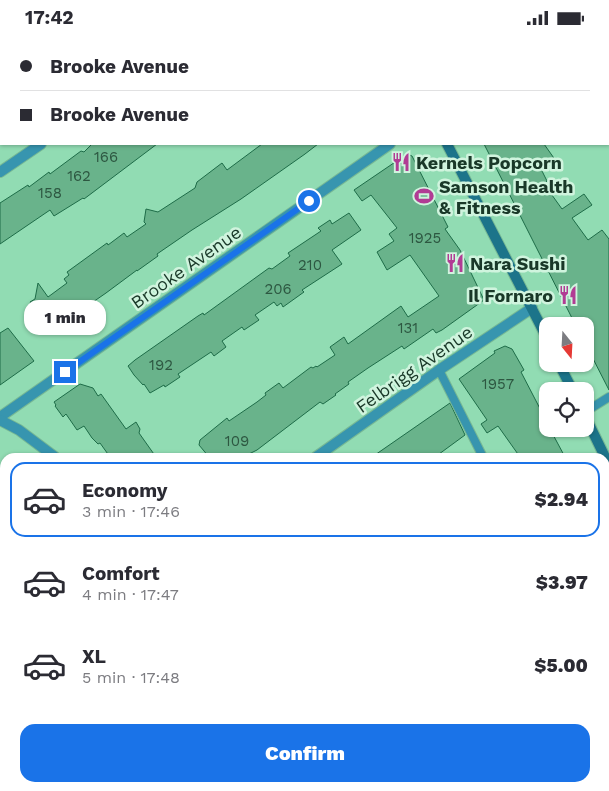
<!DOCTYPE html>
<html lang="en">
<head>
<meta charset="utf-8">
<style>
	body { margin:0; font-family:"Work Sans",sans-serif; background:#f2f2f3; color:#2b2b33; height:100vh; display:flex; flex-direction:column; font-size:19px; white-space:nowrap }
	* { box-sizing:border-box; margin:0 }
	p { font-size:16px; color:#7c7c81 }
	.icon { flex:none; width:28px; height:28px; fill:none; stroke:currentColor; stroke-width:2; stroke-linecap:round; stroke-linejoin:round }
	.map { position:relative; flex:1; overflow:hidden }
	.details { position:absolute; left:0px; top:418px; width:610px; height:339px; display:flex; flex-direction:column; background:#fff; border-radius:15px 15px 0 0; box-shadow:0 1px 4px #0004 }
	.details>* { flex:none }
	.hud { position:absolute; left:0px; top:0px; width:610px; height:110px; box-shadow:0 1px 4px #0004; display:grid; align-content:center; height:110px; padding:0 20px; background:#fff }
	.needle { width:32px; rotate:162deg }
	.buttons { position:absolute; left:539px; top:282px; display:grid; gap:10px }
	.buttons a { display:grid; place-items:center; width:55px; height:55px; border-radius:10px; background:#fff; box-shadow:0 1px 4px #0004; font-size:25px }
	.end { position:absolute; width:22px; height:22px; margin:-11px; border:6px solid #1a73e8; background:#fff; box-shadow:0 0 0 2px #fff }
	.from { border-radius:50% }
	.bubble { position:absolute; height:35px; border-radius:15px; background:#fff; box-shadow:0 1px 4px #0004; font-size:16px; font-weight:800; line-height:35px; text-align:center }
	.hud b { display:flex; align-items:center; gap:18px; height:48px; font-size:19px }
	.hud b+b { border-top:1px solid #e1e1e2 }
	.hud i { width:12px; height:12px; background:#2b2b33 }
	ul { padding:9px 0 0; list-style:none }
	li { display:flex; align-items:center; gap:15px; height:75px; margin:0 10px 8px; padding:0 10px; border:2px solid transparent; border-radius:15px }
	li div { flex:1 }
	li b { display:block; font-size:19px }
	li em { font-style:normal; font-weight:800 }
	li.on { border-color:#1a73e8 }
	li>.icon { width:45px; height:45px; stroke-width:1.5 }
	.action { display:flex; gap:10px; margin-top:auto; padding:10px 20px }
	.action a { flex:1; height:58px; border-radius:15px; background:#1a73e8; color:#fff; font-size:20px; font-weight:800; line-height:58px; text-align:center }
	.status { display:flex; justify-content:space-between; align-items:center; height:35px; padding:0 25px; background:#fff; direction:ltr }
	.status svg { height:14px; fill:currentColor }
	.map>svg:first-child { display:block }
	.building { fill:#69b38b; stroke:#1e6c48 }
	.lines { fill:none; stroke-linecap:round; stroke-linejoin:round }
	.service-casing { stroke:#77b894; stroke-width:10 }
	.minor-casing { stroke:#77b894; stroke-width:12 }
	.secondary-casing { stroke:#77b894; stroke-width:12 }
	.service { stroke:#3795af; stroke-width:8 }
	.minor { stroke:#3795af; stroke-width:10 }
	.secondary { stroke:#1c748a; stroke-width:10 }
	.route { stroke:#1a73e8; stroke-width:6 }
	.labels { text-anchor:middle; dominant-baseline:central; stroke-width:5; stroke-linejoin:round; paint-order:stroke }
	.number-label { font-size:15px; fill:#2d5741 }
	.poi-label { font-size:18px; font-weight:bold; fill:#193828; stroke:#d0f4de; text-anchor:start }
	.street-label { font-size:18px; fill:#193828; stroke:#d0f4de }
</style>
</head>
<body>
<div class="status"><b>17:42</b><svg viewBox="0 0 49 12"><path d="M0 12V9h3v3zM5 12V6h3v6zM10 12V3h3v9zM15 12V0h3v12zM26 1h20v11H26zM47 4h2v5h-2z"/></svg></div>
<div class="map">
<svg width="609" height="756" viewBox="0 0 609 756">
	<rect width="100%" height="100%" fill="#91dcb3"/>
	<g class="building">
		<polygon points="92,109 157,109 84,164 83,163 54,181 50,175 0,209 0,168 28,150 29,152 49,137 50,139 81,116 84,117"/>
		<polygon points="262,109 318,109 305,119 241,164 192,195 157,219 158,221 137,236 137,235 106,258 51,296 30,267 35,264 38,248 48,262 67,248 64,244 69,240 67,237 107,208 108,210 124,198 127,202 146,189 144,187 146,174 158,177 195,153 197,147 222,128 227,135"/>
		<polygon points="484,109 544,109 556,126 542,136 547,146 544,149 562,174 584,159 592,170 572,183 588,205 602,195 609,204 609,355 585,308 585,291 576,291"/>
		<polygon points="407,119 412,121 448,192 445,194 460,215 484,265 442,295 436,298 433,294 404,314 402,311 368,333 348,347 349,349 335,359 336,360 323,369 320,367 257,415 243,422 209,422 199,410 200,405 227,383 229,386 257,367 266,360 265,358 279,348 283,353 311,332 313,333 316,331 317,332 335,320 330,312 344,302 348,309 401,271 408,282 439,261 410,220 387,235 377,217 394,206 389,199 397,193 371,160 362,166 354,155"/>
		<polygon points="349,178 361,195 332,215 342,229 302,255 304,257 283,272 281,268 277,271 274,267 255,280 259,285 244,295 242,292 222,306 226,312 214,321 211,317 178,339 180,342 165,352 164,350 150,358 144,349 143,350 134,340 128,331 135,325 198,281 203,278 204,280 269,233 272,234 290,221 288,218 321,196 318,193 330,185 332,189"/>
		<polygon points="8,293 34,326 0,350 0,298"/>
		<polygon points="505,311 512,314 524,335 521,337 548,389 548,394 550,394 565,422 520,422 498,391 487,398 481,389 487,385 459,344 495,318 494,316"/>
		<polygon points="80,349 93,353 98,361 101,359 126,394 136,387 140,394 139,398 156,422 110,422 100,408 98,409 92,403 84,391 77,395 66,379 63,382 55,371 56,370 54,367"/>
		<polygon points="450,368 465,400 435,422 372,422"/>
	</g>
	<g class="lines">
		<g class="service-casing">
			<g id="service">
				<polyline points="439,335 483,422"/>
				<polyline points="585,377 609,362"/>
				<polyline points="605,660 609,667"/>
			</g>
		</g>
		<g class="minor-casing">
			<g id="minor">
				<polyline points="199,1 201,0"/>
				<polyline points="541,1 543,0"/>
				<polyline points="0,137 41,109"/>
				<polyline points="0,382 390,109"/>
				<polyline points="0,385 19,395 55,422"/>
				<polyline points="316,422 439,335 532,273"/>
				<polyline points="605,481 609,478"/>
				<polyline points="0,647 5,643"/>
				<polyline points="605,746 609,743"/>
				<polyline points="316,751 320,756"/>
				<polyline points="217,756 223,751"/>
				<polyline points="591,756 598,751"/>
			</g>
		</g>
		<g class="secondary-casing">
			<g id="secondary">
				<polyline points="401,0 402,1"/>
				<polyline points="447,109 548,305"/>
				<polyline points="559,329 573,356"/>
				<polyline points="585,381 609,430"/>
			</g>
		</g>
		<use href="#service" class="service"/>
		<use href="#minor" class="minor"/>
		<use href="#secondary" class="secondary"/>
	</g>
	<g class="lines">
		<polyline class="route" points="65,337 309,166"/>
	</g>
	<defs>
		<g id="restaurant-bare" transform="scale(1.5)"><path d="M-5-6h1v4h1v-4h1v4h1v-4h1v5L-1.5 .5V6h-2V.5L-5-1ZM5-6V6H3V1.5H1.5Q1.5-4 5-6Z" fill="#b13c94" stroke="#d0f4de" stroke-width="2.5" paint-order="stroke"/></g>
		<g id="stadium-bare" transform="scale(1.5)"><path d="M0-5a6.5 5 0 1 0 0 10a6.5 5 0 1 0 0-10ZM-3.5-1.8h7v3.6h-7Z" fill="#b13c94" stroke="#d0f4de" stroke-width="2.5" paint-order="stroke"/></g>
	</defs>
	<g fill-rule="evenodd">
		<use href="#restaurant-bare" x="401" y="127"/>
		<use href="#stadium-bare" x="424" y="161"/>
		<use href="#restaurant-bare" x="455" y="228"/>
		<use href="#restaurant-bare" x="568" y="260"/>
	</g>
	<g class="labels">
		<g class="number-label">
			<text x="106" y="122">166</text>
			<text x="79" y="141">162</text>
			<text x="50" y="158">158</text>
			<text x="425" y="203">1925</text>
			<text x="310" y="230">210</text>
			<text x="278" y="254">206</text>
			<text x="408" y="293">131</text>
			<text x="161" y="330">192</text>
			<text x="498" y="349">1957</text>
			<text x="237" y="406">109</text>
		</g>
		<g class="poi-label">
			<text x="416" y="127">Kernels Popcorn</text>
			<text x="439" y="151">Samson Health<tspan x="439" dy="21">&amp; Fitness</tspan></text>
			<text x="470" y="228">Nara Sushi</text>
			<text x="553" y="260" text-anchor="end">Il Fornaro</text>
		</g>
		<g class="street-label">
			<text transform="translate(186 232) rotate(-35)">Brooke Avenue</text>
			<text transform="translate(414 334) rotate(-35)">Felbrigg Avenue</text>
		</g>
	</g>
</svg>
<div class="buttons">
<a><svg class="needle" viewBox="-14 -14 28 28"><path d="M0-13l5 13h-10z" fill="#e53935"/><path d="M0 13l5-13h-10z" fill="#7c7c81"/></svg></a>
<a><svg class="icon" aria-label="locate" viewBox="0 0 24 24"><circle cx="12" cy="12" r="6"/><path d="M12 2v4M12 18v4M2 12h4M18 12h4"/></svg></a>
</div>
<i class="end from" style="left:309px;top:166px"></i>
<i class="end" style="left:65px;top:337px"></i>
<div class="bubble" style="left:24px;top:265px;width:82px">1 min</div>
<div class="hud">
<b><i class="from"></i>Brooke Avenue</b>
<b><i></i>Brooke Avenue</b>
</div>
<section class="details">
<ul>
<li class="on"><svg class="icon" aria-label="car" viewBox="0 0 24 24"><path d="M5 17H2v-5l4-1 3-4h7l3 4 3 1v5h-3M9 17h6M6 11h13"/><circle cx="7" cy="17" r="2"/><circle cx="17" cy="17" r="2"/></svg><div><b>Economy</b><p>3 min · 17:46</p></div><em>$2.94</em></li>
<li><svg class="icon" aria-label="car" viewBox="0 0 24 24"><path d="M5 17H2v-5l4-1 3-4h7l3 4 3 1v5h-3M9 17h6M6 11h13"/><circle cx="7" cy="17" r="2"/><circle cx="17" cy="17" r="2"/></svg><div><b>Comfort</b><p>4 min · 17:47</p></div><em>$3.97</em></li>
<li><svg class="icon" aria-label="car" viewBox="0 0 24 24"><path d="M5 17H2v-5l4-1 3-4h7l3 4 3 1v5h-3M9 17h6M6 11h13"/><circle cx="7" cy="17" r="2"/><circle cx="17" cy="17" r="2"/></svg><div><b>XL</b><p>5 min · 17:48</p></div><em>$5.00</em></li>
</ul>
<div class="action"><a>Confirm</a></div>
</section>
</div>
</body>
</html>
